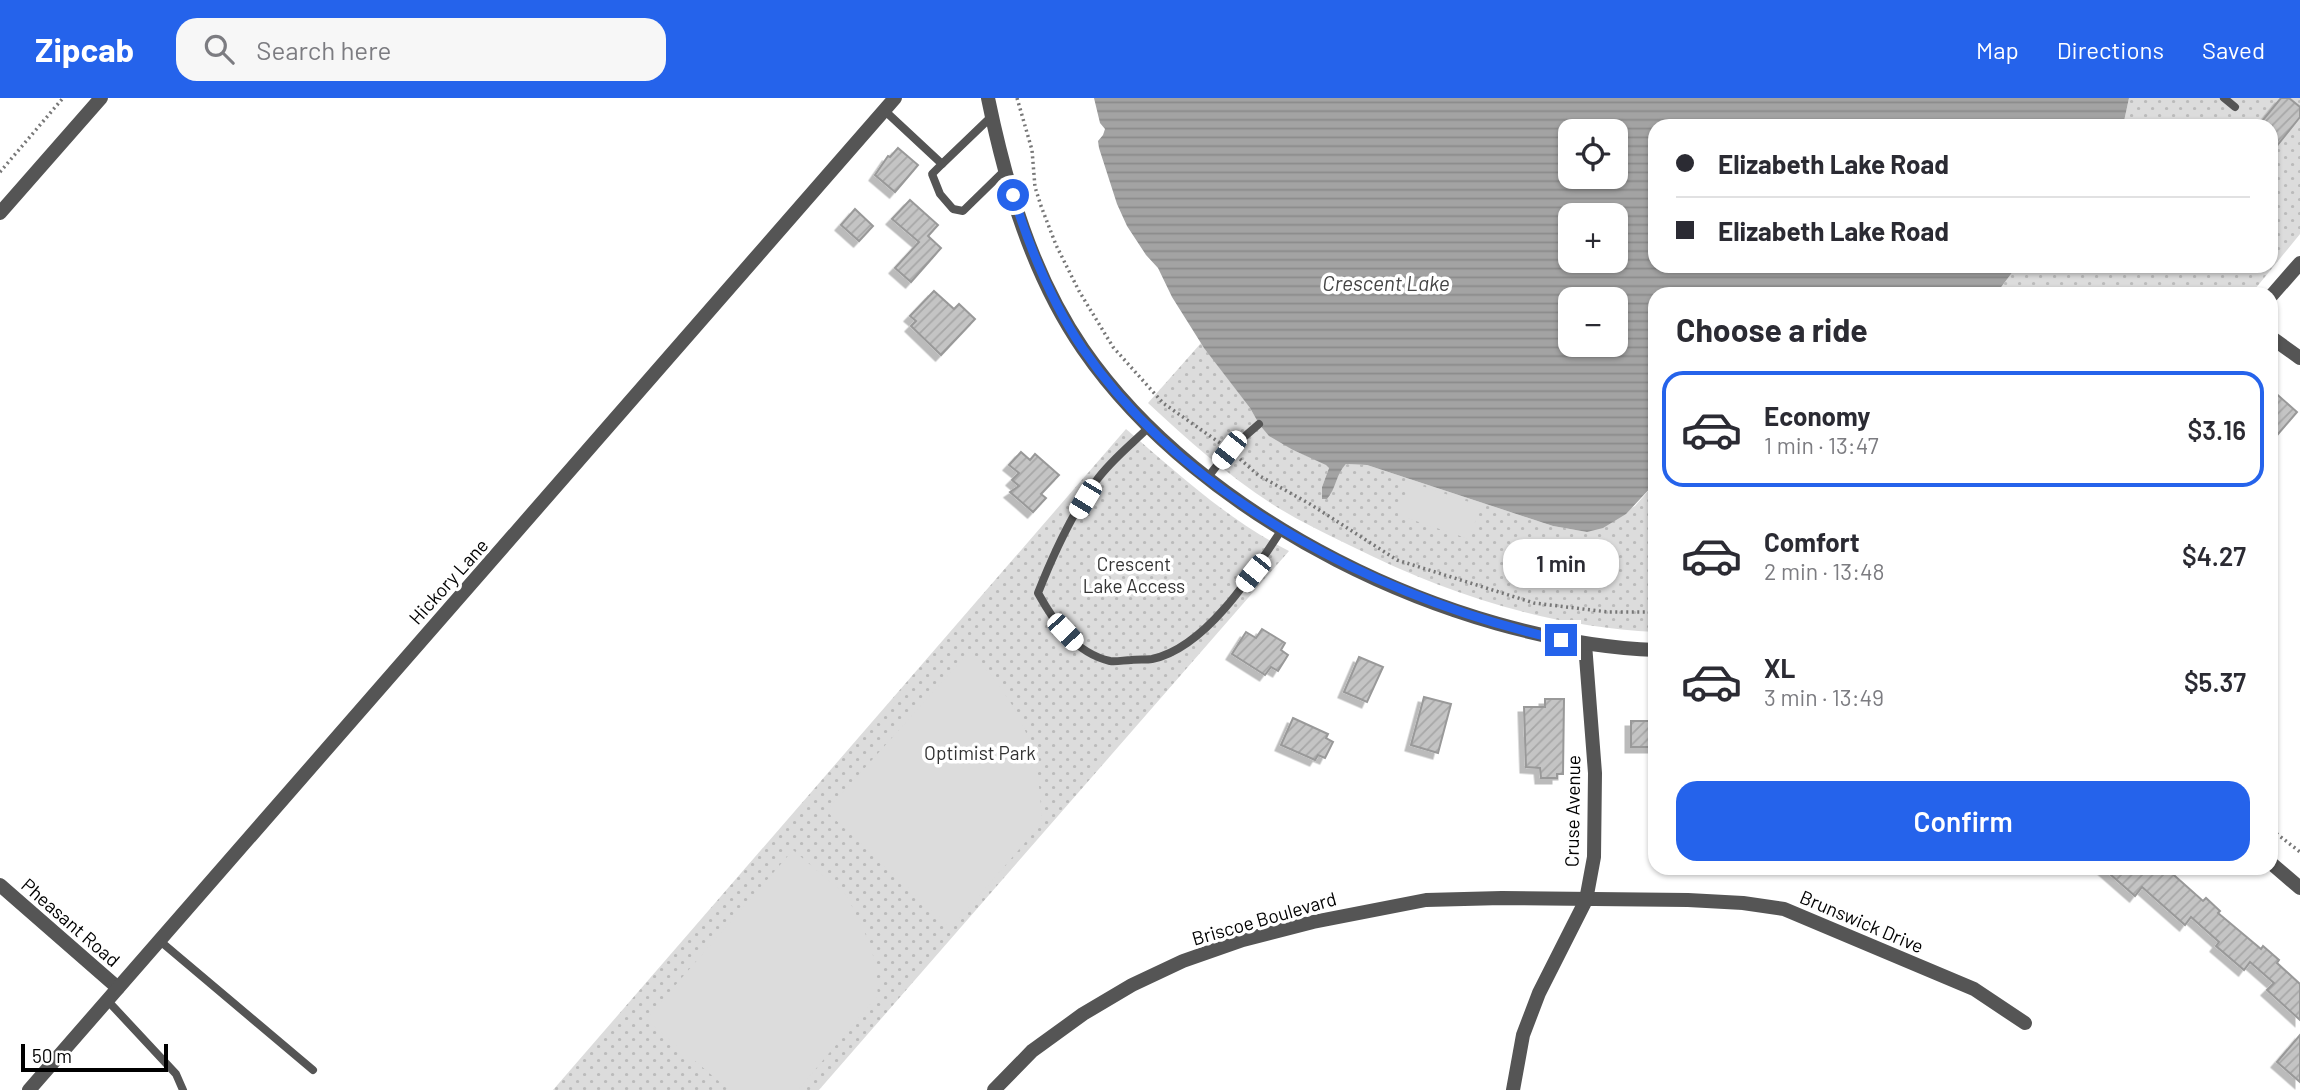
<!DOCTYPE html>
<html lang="en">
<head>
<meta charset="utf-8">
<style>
	body { margin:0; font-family:Barlow,sans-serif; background:#f7f7f7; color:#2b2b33; height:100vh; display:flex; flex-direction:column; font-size:26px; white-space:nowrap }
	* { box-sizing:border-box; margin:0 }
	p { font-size:23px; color:#7c7c81 }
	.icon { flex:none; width:38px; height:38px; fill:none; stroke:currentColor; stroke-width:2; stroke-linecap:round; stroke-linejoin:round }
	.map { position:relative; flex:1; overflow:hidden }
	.side { position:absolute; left:1648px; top:189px; width:630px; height:588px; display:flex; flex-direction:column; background:#fff; border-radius:21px; box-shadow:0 2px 5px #0004 }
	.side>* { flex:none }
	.top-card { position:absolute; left:1648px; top:21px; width:630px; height:154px; border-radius:21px; box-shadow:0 2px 5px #0004; display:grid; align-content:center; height:154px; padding:0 28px; background:#fff }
	.tools { position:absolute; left:1558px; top:21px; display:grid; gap:14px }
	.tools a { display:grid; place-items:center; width:70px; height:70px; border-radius:14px; background:#fff; box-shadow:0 2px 5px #0004; font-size:35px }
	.scale { position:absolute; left:21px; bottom:18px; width:147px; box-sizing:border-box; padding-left:7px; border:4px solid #000; border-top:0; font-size:19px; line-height:24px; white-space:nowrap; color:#000; -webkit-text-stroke:5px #fff; paint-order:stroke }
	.end { position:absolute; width:32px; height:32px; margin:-16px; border:9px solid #2563eb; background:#fff; box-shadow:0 0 0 4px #fff }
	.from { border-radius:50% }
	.bubble { position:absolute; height:49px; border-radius:21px; background:#fff; box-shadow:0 2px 5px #0004; font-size:23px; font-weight:600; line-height:49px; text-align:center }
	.car { position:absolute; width:21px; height:42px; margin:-21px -10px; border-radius:9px; box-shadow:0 0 5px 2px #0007; background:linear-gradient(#fff 24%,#345 0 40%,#fff 0 76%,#345 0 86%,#fff 0) }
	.top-card b { display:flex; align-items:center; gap:24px; height:66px; font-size:26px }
	.top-card b+b { border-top:2px solid #e1e1e2 }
	.top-card i { width:18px; height:18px; background:#2b2b33 }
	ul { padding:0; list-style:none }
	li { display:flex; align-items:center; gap:21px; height:116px; margin:0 14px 10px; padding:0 14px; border:4px solid transparent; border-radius:21px }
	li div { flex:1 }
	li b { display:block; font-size:26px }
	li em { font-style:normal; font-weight:600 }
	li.active { border-color:#2563eb }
	li>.icon { width:63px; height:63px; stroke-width:1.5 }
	h2 { padding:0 28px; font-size:32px; line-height:84px }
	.cta { display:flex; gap:14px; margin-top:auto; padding:14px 28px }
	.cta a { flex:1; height:80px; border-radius:21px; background:#2563eb; color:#fff; font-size:28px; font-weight:600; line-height:80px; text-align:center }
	header { display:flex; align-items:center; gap:42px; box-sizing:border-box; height:98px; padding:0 35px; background:#2563eb; color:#fff }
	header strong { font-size:33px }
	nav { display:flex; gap:38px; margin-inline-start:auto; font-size:24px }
	.search { width:490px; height:63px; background:#f7f7f7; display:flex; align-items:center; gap:18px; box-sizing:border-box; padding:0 24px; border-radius:21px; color:#7c7c81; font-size:26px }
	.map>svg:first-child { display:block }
	.park { fill:url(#park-dots) }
	.garden { fill:#dcdcdc }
	.water { fill:url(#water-rules); fill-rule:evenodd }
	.building { fill:url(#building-hatch); stroke:#999; stroke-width:2; filter:url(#shadow) }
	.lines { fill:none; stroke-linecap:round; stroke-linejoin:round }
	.path { stroke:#777; stroke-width:3.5; stroke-dasharray:2 3.5; stroke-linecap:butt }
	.service { stroke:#555; stroke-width:8 }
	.minor { stroke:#555; stroke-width:14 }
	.tertiary { stroke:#555; stroke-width:14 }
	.route { stroke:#2563eb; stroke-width:9 }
	.labels { text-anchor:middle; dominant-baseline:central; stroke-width:7; stroke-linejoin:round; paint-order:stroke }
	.park-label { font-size:19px; fill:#333; stroke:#fff }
	.street-label { font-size:19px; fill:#000; stroke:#fff }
	.water-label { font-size:21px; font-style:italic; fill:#444; stroke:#fff }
</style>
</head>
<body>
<header>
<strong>Zipcab</strong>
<div class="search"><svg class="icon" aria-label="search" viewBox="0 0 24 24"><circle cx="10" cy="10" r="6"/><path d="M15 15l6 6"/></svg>Search here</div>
<nav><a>Map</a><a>Directions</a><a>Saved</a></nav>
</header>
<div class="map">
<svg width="2300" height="992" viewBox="0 0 2300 992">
	<defs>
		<pattern id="park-dots" width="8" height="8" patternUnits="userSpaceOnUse" patternTransform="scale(1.75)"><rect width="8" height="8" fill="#dcdcdc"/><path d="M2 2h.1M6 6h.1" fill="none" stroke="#bbb" stroke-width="1.8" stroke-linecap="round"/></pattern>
		<pattern id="water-rules" width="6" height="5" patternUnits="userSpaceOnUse" patternTransform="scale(1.75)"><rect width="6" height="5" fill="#a3a3a3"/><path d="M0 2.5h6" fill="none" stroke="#8b8b8b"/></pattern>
		<pattern id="building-hatch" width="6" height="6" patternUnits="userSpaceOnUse" patternTransform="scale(1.75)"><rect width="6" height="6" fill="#c4c4c4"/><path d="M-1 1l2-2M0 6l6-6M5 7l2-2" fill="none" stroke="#a7a7a7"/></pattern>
		<filter id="shadow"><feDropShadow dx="-5.5" dy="5.5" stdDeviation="0" flood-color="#0004"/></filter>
	</defs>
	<rect width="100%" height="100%" fill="#fff"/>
	<g class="park">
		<polygon points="2129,0 2300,0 2300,136 2251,196 1996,196 2017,168 2272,168 2272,28 2123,28"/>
		<path d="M 1201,245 L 1250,310 L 1259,326 L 1293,352 L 1326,366 L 1329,370 L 1322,389 L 1330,397 L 1340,373 L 1346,366 L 1367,367 L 1553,428 L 1587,434 L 1635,408 L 1655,385 L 1655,534 C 1548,529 1447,496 1351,448 C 1324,435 1297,422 1272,406 C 1227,377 1187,341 1148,305 Z"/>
		<path d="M 1126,331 C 1177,375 1228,422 1289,453 L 819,992 L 553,992 Z"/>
	</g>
	<g class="garden">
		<polygon points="1410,384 1481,408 1469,441 1398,417"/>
		<path d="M 970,553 C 1024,613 1038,645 1042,725 L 951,830 L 826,713 Z"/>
		<polygon points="793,752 847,798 872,850 878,897 798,992 729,992 646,921"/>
	</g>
	<path class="water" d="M 1094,0 L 2129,0 L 2123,28 L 1656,28 L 1656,168 L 2017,168 L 1996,196 L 1656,196 L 1655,385 L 1626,416 L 1603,430 L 1587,434 L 1553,428 L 1367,367 L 1346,366 C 1336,376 1336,391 1327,401 L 1322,401 L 1322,389 L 1329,370 L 1326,367 L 1293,352 L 1269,338 L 1259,326 L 1250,310 L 1204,250 L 1172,199 L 1158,170 L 1146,157 L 1127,128 L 1117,106 L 1099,50 L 1098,43 L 1103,37 L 1105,31 L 1100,25 ZM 1570,33 L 1615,33 L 1615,79 L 1570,79 ZM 1570,117 L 1615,117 L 1615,163 L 1570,163 ZM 1570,201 L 1615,201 L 1615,247 L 1570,247 Z"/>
	<g class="building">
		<polygon points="2281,0 2289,0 2300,9 2300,19 2272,54 2272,28 2258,28"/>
		<polygon points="898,50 918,67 895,94 875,77 888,58 890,59"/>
		<polygon points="910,102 938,127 928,138 941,150 911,184 895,170 919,144 892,121"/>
		<polygon points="855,111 873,128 859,143 841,127"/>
		<polygon points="934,193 954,211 959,206 975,221 941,257 911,228 916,223 910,218"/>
		<polygon points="2272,292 2297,314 2272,343"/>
		<polygon points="1021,354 1030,362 1035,356 1059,377 1041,396 1046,400 1033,414 1010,394 1019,388 1012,382 1019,375 1009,367"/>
		<polygon points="1262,531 1285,545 1281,552 1288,557 1278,573 1271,569 1265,577 1232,556 1246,534 1256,540"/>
		<polygon points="1359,559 1383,569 1367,604 1344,594"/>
		<polygon points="1424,599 1451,606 1438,655 1411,647"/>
		<polygon points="1545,601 1564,601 1563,676 1557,676 1557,680 1541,680 1540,670 1526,669 1524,609 1545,609"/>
		<polygon points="1293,620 1328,636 1326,640 1333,644 1325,660 1318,657 1315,662 1281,647"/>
		<rect x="1631" y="623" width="25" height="26"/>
		<polygon points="2103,770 2166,770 2203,803 2206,800 2220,813 2218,815 2261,851 2263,848 2279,862 2277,865 2300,886 2300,922 2267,892 2274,885 2250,864 2244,872 2216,848 2219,844 2191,819 2185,827 2142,789 2135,798"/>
		<polygon points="2300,937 2300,984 2277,964"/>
	</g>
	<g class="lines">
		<g class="path">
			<polyline points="1017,0 1032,52 1035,89 1041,108 1056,147 1079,193 1113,249 1163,305 1220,345"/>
			<polyline points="0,74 63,0"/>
			<polyline points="1240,361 1258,377 1310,406 1397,462 1534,505 1608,514 1656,514"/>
			<polyline points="2272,732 2300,754"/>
		</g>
		<g class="service">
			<polyline points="2224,0 2235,9"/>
			<polyline points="884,12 942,66 932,76 940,96 953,111 963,113 1005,72"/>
			<polyline points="942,66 992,18"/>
			<path d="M 1150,328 C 1132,346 1111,362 1096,383 C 1071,416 1053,457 1038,495 C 1054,524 1075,555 1110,563 C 1116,564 1125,562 1131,562 C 1138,561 1146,562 1152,561 C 1206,550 1254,474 1282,431"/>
			<polyline points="1208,379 1229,352 1259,326"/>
			<polyline points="160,843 313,972"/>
			<polyline points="107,902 176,976 183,992"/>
		</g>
		<g class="minor">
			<polyline points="2272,197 2300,165"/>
			<polyline points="2272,240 2300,260"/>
			<polyline points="0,787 118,890"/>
			<polyline points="29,992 895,0"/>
			<polyline points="994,992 1032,953 1083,916 1132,887 1183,863 1243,842 1313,824 1426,802 1502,800 1688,802 1743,805 1784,811 1974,891 2025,925"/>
			<polyline points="1513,992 1523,937 1539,895 1586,802 1594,759 1595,675 1585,546"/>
		</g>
		<g class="tertiary">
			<path d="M 988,0 C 1006,87 1032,177 1083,251 C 1200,421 1452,544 1656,552"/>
			<polyline points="0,115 101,0"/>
			<polyline points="2272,766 2300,790"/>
		</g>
	</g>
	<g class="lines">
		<path class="route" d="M 1013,97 C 1030,151 1051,204 1083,251 C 1188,404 1384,502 1561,542"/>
	</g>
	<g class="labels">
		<g class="park-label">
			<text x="1134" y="465">Crescent<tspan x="1134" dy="22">Lake Access</tspan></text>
			<text x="980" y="654">Optimist Park</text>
		</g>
		<g class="street-label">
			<text transform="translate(448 483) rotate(-48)">Hickory Lane</text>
			<text transform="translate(1572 713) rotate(-89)">Cruse Avenue</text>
			<text transform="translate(1264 820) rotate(-16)">Briscoe Boulevard</text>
			<text transform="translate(1862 823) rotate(23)">Brunswick Drive</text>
			<text transform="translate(71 824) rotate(41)">Pheasant Road</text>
		</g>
		<g class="water-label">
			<text x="1386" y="184">Crescent Lake</text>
		</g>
	</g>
</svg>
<div class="tools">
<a><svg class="icon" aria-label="locate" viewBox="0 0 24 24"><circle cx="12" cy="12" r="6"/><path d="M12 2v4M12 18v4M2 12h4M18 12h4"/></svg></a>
<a>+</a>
<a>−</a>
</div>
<div class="scale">50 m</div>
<i class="end from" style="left:1013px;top:97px"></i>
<i class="end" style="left:1561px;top:542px"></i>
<div class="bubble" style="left:1503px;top:441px;width:116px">1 min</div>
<i class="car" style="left:1229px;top:352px;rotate:218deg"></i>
<i class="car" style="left:1085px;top:401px;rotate:211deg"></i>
<i class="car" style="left:1253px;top:475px;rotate:219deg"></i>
<i class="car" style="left:1065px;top:534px;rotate:137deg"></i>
<div class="top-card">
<b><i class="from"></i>Elizabeth Lake Road</b>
<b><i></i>Elizabeth Lake Road</b>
</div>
<section class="side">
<h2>Choose a ride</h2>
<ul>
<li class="active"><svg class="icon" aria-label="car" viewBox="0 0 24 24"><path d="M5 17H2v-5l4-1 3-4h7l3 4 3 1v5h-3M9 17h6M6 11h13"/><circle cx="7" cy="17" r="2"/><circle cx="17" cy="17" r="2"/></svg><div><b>Economy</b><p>1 min · 13:47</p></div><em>$3.16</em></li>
<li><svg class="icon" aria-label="car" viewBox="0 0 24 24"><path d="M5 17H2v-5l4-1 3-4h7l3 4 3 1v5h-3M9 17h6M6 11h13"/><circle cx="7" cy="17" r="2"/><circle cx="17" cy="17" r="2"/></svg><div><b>Comfort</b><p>2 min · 13:48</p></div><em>$4.27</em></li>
<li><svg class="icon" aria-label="car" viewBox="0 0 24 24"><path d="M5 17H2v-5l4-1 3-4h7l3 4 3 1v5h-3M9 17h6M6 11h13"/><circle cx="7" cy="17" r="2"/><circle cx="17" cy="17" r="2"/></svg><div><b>XL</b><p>3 min · 13:49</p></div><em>$5.37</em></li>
</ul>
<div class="cta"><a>Confirm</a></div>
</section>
</div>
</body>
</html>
